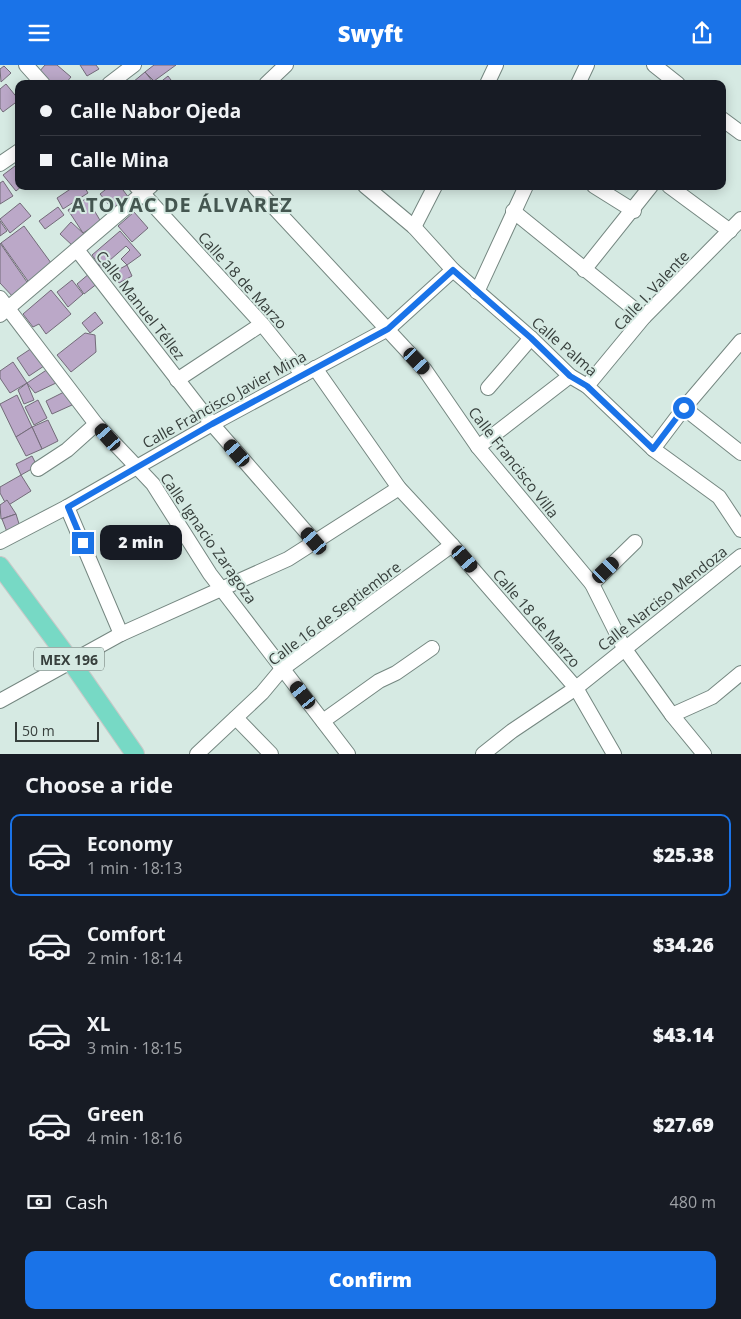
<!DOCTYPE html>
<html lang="en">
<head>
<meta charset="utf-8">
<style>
	body { margin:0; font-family:"Open Sans",sans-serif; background:#20242c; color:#f1f3f6; height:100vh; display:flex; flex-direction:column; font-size:19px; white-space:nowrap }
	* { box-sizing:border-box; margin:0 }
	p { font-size:16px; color:#9ea1a6 }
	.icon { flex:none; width:28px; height:28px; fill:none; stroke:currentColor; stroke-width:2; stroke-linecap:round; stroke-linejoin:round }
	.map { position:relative; height:689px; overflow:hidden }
	.side { display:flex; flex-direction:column; background:#171b24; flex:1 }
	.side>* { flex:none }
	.banner { position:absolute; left:15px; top:15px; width:711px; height:110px; border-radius:10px; box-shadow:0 2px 12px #0003; display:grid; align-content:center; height:110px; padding:0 25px; background:#171b24 }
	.scale { position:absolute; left:15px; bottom:12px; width:84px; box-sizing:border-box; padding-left:5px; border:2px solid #373f3c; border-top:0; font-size:14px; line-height:18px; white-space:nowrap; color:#373f3c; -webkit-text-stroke:4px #d6eae3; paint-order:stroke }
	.end { position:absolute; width:22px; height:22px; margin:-11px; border:6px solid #1a73e8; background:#fff; box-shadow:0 0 0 2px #fff }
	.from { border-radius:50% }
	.bubble { position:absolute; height:35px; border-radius:10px; background:#171b24; box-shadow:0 2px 12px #0003; font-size:16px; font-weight:800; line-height:35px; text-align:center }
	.car { position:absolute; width:15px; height:30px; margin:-15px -8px; border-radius:6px; box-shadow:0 0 4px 1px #0007; background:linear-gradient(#222 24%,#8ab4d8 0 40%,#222 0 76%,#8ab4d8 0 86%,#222 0) }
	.banner b { display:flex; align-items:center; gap:18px; height:48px; font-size:19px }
	.banner b+b { border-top:1px solid #363941 }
	.banner i { width:12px; height:12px; background:#f1f3f6 }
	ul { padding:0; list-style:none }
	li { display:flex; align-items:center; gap:15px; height:82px; margin:0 10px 8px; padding:0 15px; border:2px solid transparent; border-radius:10px }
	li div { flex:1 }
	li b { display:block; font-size:19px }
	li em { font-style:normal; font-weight:800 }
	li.on { border-color:#1a73e8 }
	li>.icon { width:45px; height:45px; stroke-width:1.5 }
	h2 { padding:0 25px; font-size:22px; line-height:60px }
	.pay { display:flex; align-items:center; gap:12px; height:55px; padding:0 25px; font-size:19px }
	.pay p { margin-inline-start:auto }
	.primary-button { display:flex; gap:10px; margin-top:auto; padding:10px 25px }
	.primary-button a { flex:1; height:58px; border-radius:10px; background:#1a73e8; color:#fff; font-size:20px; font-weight:800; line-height:58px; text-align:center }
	header { display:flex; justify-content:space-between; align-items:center; height:65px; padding:0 25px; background:#1a73e8; color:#fff; font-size:22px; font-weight:800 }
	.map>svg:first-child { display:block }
	.building { fill:#bba8c8; stroke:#736b79 }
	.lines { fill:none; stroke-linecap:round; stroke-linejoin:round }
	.minor-casing { stroke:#758781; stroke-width:16 }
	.major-casing { stroke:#c7c9c8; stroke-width:20 }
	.minor { stroke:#fff; stroke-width:14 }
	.major { stroke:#77d9c5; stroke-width:18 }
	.route { stroke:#1a73e8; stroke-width:6 }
	.labels { text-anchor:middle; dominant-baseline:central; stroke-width:4; stroke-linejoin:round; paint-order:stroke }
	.shield { fill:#d6eae3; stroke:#67726e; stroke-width:1 }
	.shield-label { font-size:14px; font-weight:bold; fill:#373f3c }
	.street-label { font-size:15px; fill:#373f3c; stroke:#d6eae3 }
	.district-label { font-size:20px; font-weight:bold; letter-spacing:1px; fill:#455751; stroke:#d6eae3 }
</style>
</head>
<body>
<header><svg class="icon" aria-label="menu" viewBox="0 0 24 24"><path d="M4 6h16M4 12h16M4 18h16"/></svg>Swyft<svg class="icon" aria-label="share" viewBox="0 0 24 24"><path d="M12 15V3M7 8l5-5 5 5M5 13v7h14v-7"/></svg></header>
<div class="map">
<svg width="741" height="689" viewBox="0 0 741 689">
	<rect width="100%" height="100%" fill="#d6eae3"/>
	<g class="building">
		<polygon points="45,0 57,0 71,12 65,19 53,19 39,7"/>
		<polygon points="80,0 96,0 99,4 87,11"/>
		<polygon points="154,0 176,0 154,16 145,7"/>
		<polygon points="4,1 11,8 1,17 0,4"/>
		<polygon points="145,7 153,17 134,19 133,17"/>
		<polygon points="168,11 174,19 158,19"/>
		<polygon points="6,19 19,35 3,47 0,43 0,24"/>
		<polygon points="19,98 19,121 22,121 16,126 3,110"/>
		<polygon points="3,116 13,131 0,139 0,118"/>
		<polygon points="75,121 84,121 88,128 63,144 57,133"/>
		<polygon points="110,121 120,121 129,133 114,146 100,129"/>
		<polygon points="87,133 101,157 83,168 68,145"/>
		<polygon points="20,138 31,151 10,168 0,154"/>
		<polygon points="58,142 64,150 45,164 39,156"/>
		<polygon points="134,147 148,163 132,177 118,161"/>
		<polygon points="0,156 7,166 0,171"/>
		<polygon points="71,157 84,169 73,181 60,169"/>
		<polygon points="24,161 54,202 30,219 1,178"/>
		<polygon points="120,166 141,190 127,200 121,194 130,185 126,181 101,203 92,190"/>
		<polygon points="0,178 29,220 15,234 0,218"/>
		<polygon points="127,200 132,211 119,218 114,207"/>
		<polygon points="90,208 98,218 84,229 77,219"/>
		<polygon points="72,215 83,229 68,242 57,227"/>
		<polygon points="51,225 71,249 46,269 39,259 33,262 23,249"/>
		<polygon points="95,247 103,258 90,268 82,258"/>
		<polygon points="85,268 95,270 96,287 71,307 57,290"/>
		<polygon points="32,283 44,301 29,311 17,293"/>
		<polygon points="13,297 27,318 10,328 0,313 0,306"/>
		<polygon points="48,304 56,318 35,328 27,318"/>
		<polygon points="27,318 34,335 24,339 18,325"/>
		<polygon points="66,326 72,340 52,349 46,336"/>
		<polygon points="17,330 32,362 16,372 0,339"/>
		<polygon points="38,335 47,353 34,360 25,342"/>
		<polygon points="48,355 58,376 42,384 32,362"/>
		<polygon points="32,362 42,384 26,391 16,372"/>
		<polygon points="32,391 37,401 21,410 16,399"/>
		<polygon points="21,410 31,426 7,441 0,428 0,422"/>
		<polygon points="7,435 16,449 1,454 0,440"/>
		<polygon points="16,449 20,462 7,467 2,454"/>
	</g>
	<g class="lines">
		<g class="minor-casing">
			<g id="minor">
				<polyline points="26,0 43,19"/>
				<polyline points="654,0 678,19"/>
				<polyline points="109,19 134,0"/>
				<polyline points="266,19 286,0"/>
				<polyline points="487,19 496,0"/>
				<polyline points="578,19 587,0"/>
				<polyline points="722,54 741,68"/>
				<polyline points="0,99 19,86"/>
				<polyline points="136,121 262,259 303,310"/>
				<polyline points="254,121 425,305 478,382 592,519 624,583 672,650 704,689"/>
				<polyline points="365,121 414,162 453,205 531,273 570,311 587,321 653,384 719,432 741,465"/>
				<polyline points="594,121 634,146"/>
				<polyline points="669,121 730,166"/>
				<polyline points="513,146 644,252"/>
				<polyline points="414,162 435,121"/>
				<polyline points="78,186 212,359 314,476"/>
				<polyline points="584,205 651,121"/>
				<polyline points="477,227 526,121"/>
				<polyline points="0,233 96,359 153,419 210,509 348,689"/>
				<polyline points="0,250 151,121"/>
				<polyline points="315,303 399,423 452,480 576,623 614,689"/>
				<polyline points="177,315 262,259"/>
				<polyline points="587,321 644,252 741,154"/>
				<polyline points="488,323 531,273"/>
				<polyline points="684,343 741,388"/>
				<polyline points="478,382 570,311"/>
				<polyline points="653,384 684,343 741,276"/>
				<polyline points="38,404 67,385 96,359"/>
				<polyline points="67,442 121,569"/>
				<polyline points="0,477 67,442 212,359 388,264 453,205"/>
				<polyline points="592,519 635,477"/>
				<polyline points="0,636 121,569 288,494 399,423"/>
				<polyline points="672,650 712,632 741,608"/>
				<polyline points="236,653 271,689"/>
				<polyline points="323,656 379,616 396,608 432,583"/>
				<polyline points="197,689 262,628 282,604 452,480"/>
				<polyline points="483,689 512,666 576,623 741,491"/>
			</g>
		</g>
		<g class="major-casing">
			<polyline id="major" points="0,501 72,598 135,689"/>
		</g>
		<use href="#minor" class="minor"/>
		<use href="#major" class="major"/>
	</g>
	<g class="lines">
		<polyline class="route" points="83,478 68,442 212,359 388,264 453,205 531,273 570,311 587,321 653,384 684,343"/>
	</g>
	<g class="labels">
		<rect class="shield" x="34" y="582.5" width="70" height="23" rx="4"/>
		<g class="shield-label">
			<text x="69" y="594">MEX 196</text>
		</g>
		<g class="street-label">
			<text transform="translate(243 215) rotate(48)">Calle 18 de Marzo</text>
			<text transform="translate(651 225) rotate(-47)">Calle I. Valente</text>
			<text transform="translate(141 240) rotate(52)">Calle Manuel Téllez</text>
			<text transform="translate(565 281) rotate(41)">Calle Palma</text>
			<text transform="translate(224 334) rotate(-29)">Calle Francisco Javier Mina</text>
			<text transform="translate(514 397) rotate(52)">Calle Francisco Villa</text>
			<text transform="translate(209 473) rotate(55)">Calle Ignacio Zaragoza</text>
			<text transform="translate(662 533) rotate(-38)">Calle Narciso Mendoza</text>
			<text transform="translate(334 548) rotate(-37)">Calle 16 de Septiembre</text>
			<text transform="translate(537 553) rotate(49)">Calle 18 de Marzo</text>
		</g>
		<g class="district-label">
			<text x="182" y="139">ATOYAC DE ÁLVAREZ</text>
		</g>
	</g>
</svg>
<div class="scale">50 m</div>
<i class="end from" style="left:684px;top:343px"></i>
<i class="end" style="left:83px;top:478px"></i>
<div class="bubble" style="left:100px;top:460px;width:82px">2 min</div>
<i class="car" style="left:417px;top:296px;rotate:137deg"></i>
<i class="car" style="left:108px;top:372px;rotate:319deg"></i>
<i class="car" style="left:237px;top:388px;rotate:319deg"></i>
<i class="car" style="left:314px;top:476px;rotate:319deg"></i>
<i class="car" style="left:465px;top:494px;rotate:139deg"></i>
<i class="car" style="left:606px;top:505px;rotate:46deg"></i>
<i class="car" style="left:303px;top:630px;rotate:322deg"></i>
<div class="banner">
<b><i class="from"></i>Calle Nabor Ojeda</b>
<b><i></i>Calle Mina</b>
</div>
</div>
<section class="side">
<h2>Choose a ride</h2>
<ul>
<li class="on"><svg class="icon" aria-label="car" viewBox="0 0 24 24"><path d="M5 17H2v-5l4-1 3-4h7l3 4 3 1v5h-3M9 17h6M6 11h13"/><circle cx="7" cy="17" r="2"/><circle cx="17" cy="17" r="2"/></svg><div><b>Economy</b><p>1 min · 18:13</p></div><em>$25.38</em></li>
<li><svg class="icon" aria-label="car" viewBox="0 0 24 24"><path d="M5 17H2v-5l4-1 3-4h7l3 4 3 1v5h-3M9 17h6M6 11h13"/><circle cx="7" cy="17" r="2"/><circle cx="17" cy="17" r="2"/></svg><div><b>Comfort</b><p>2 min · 18:14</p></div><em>$34.26</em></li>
<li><svg class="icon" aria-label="car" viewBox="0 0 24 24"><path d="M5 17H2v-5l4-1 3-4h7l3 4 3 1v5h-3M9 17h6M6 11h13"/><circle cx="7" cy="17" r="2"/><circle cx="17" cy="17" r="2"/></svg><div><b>XL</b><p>3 min · 18:15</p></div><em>$43.14</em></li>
<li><svg class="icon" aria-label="car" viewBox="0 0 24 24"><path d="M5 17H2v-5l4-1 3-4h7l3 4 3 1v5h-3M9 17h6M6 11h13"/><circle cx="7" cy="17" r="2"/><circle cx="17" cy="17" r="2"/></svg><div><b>Green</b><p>4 min · 18:16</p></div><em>$27.69</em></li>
</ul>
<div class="pay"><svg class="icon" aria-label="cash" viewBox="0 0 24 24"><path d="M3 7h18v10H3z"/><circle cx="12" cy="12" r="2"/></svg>Cash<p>480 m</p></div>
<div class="primary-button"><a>Confirm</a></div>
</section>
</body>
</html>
